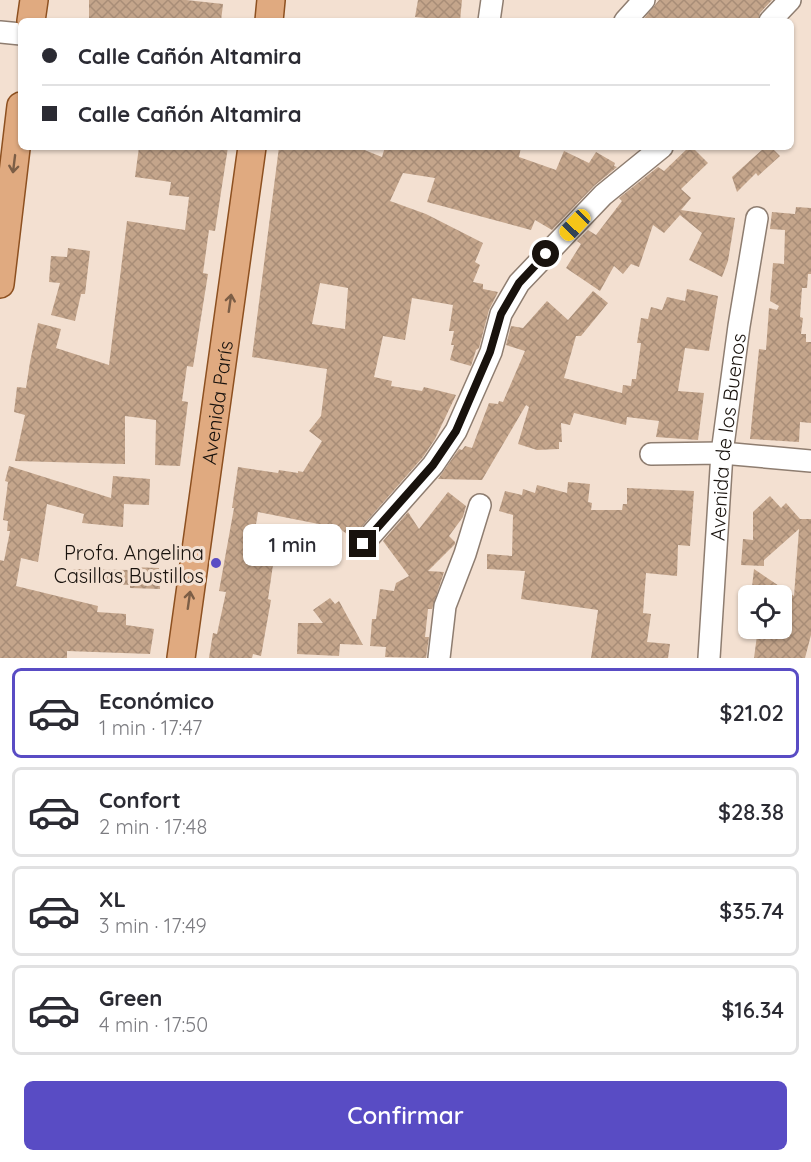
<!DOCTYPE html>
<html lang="es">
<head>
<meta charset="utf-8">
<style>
	body { margin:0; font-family:Quicksand,sans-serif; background:#f7f7f7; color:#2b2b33; height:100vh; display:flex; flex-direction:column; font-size:22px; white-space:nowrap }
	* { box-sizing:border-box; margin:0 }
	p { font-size:20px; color:#7c7c81 }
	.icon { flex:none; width:33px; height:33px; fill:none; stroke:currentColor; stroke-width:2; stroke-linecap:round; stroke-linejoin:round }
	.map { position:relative; height:658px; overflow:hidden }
	.panel { display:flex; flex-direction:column; background:#fff; flex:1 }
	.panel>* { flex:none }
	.guide { position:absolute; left:18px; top:18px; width:776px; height:132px; border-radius:9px; box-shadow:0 2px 4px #0004; display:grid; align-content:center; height:132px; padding:0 24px; background:#fff }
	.fabs { position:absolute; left:738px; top:585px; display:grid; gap:12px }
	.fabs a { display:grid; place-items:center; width:54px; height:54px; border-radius:9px; background:#fff; box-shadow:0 2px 4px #0004; font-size:30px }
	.end { position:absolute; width:27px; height:27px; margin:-14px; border:8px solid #18120d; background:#fff; box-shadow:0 0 0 3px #fff }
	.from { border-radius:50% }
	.bubble { position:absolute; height:42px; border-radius:9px; background:#fff; box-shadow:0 2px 4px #0004; font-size:20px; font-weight:600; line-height:42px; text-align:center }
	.car { position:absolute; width:18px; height:36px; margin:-18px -9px; border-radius:8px; box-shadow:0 0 4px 2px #0007; background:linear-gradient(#f5c518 24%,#345 0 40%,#f5c518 0 76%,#345 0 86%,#f5c518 0) }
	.guide b { display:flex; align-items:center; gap:21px; height:57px; font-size:22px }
	.guide b+b { border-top:2px solid #e1e1e2 }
	.guide i { width:15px; height:15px; background:#2b2b33 }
	ul { padding:10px 0 0; list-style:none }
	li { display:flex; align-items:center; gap:18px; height:90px; margin:0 12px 9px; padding:0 12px; border:3px solid #e1e1e2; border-radius:9px }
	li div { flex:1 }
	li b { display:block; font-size:22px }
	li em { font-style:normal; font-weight:600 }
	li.selected { border-color:#594cc4 }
	li>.icon { width:54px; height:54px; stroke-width:1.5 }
	.button { display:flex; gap:12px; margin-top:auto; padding:12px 24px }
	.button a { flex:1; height:69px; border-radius:9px; background:#594cc4; color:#fff; font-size:24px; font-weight:600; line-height:69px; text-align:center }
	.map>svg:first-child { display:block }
	.building { fill:url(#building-cross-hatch); fill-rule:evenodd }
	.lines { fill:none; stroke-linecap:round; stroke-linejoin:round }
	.minor-casing { stroke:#8e7d70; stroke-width:24 }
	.major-casing { stroke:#8d5020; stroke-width:30 }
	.minor { stroke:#fff; stroke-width:21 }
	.major { stroke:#e0aa80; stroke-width:27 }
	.oneway { stroke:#7c5e46 }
	.route { stroke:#18120d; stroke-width:8 }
	.poi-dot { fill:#594cc4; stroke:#f3e0d1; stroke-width:2 }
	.labels { text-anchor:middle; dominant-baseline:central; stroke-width:6; stroke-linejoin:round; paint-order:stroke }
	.street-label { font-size:20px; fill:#18120d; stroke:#f3e0d1 }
	.poi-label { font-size:20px; fill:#18120d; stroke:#f3e0d1; text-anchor:end }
</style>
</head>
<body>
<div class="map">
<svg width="811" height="658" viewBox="0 0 811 658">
	<defs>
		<pattern id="building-cross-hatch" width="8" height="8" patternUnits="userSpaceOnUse" patternTransform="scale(1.5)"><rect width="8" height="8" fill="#c4a58b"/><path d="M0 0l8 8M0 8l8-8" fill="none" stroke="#a88d77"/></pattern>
	</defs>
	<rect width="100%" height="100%" fill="#f3e0d1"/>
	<g class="building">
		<polygon points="89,0 186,0 223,4 221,21 89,21"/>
		<polygon points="418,0 462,0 460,21 415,17"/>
		<polygon points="659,0 772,0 760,13 758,21 642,21"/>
		<polygon points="139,147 228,147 215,231 209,230 203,273 208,274 193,367 187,366 182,401 188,402 180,466 155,465 156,420 125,416 125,464 15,461 25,415 14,412 17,387 26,388 30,362 38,323 61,329 56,348 109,365 127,221 185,230 189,197 169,195 171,182 135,177"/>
		<path d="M 279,147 L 357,147 L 382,157 L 385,147 L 521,147 L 519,157 L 556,170 L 564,151 L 589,163 L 596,152 L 615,163 L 614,166 L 617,167 L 594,186 L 552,230 L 535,220 L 531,230 L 427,202 L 435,178 L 403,173 L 390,201 L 426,214 L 483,243 L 475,262 L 480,265 L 473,282 L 483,284 L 483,289 L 498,292 L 489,310 L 479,348 L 476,350 L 471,366 L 450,360 L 454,345 L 451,345 L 454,331 L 449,331 L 453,305 L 412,298 L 405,340 L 383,336 L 374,377 L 392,381 L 391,386 L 422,391 L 424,387 L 456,395 L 435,439 L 423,457 L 352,538 L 339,528 L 258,512 L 251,554 L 274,558 L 268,599 L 271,600 L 261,656 L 253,654 L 252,658 L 209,658 L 213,633 L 217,634 L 226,592 L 219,591 L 234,508 L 232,508 L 238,467 L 278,473 L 279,470 L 298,473 L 298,471 L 303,472 L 322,441 L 309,431 L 321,416 L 327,369 L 252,357 ZM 320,283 L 348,288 L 345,329 L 312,324 Z"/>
		<polygon points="689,147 692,147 708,163 681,189 691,198 681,210 735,218 728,261 722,277 689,260 702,233 680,215 664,233 653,225 639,267 631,264 623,274 614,266 600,291 566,268 581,244 577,241 588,230 596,235 622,201 619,198 658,167 664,171"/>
		<polygon points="765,147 771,147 780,156 758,176 756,173 737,192 732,177"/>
		<polygon points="796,207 811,208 811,274 808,274 807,288 802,288 800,317 803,318 801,334 806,334 806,342 811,342 811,423 800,422 799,442 750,439 759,349 766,350 769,308 777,310 779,306 770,301 773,263 784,264 785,230 770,229 772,212 795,214"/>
		<polygon points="68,248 90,251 85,294 81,294 75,321 51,315 60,283 49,282 51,256 67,257"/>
		<polygon points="687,289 718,296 709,351 685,348 678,391 704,393 698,440 656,437 659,421 627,417 626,425 574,413 570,425 561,423 562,442 559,442 559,449 537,450 518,444 529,407 526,405 482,480 438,479 459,449 462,450 465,446 472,448 489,403 498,404 499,401 503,402 525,351 506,345 511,326 523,328 547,301 568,320 593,291 608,303 581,336 576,336 564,378 622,393 623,385 631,386 632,379 636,379 641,343 637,343 641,318 648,319 651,307 662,310 667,297 685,301"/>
		<polygon points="9,466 111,498 113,476 150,479 149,505 124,504 123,527 82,523 84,514 47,504 38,562 21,558 16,586 98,606 97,612 126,614 126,625 154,629 150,654 67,651 67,658 0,658 0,560 4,561 10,531 7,531 8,521 3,520 8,482 5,481"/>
		<polygon points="568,482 590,484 588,502 592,503 591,510 622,510 623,504 627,504 627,488 694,491 690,546 678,545 677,576 646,573 643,613 651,614 647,642 670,644 668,658 591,658 598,610 521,599 525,571 487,569 487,554 512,556 513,515 499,511 505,491 522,495 523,489 535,493 537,485 567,493"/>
		<polygon points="448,492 466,506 463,517 449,536 455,542 455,544 428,571 444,572 432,609 428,609 425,637 429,637 426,658 385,657 386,647 370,646 372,619 376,619 380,589 394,591 396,583 409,576 383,541 408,512 419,529"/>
		<polygon points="770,496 781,508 786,503 800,519 811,519 811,635 805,658 754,658 758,628 782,628 782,596 751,596 754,569 794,596 799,529 764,560 764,566 741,565 743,539 753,540 753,512"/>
		<polygon points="131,567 159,568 160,589 130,588 130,585 107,584 72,573 73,569 131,570"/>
		<polygon points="330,598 335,604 339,601 363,645 340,644 339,656 297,654 298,623 323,623 313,610"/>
	</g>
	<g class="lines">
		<g class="minor-casing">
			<g id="minor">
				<polyline points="489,21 492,0"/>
				<polyline points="625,21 644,0"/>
				<polyline points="770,21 790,0"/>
				<polyline points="0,32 21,34"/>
				<polyline points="651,454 722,453 811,461"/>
				<polyline points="363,544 433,465 456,431 491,352 501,314 519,283 603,195 662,147"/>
				<polyline points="439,658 445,606 465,554 480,505"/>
				<path id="s1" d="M 709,658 L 722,453 L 739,326 L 757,218"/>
			</g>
		</g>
		<g class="major-casing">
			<g id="major">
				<polyline points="31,21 34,0"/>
				<polyline points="269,21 271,0"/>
				<polyline points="0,284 21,106"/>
				<path id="s2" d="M 181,658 L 252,147"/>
			</g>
		</g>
		<use href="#minor" class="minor"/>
		<use href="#major" class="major"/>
	</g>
	<defs><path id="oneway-shaft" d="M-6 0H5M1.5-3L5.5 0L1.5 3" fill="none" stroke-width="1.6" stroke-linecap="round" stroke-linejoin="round" transform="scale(1.5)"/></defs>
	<g class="oneway">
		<use href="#oneway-shaft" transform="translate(14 164) rotate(97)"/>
		<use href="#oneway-shaft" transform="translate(230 303) rotate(-82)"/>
		<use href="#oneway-shaft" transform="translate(189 600) rotate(-82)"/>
	</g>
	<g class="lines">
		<polyline class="route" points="363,544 433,465 456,431 490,352 501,314 519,283 546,254"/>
	</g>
	<circle class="poi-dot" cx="216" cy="563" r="6"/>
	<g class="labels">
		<g class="street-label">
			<text stroke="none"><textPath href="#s2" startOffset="258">Avenida París</textPath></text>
			<text stroke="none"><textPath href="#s1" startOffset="222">Avenida de los Buenos</textPath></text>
		</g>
		<g class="poi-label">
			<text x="204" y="552">Profa. Angelina<tspan x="204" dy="23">Casillas Bustillos</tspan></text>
		</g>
	</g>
</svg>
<div class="fabs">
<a><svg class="icon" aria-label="locate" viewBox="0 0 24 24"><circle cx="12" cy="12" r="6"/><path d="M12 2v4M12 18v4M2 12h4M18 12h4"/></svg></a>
</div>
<i class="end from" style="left:546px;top:254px"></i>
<i class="end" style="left:363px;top:544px"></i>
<div class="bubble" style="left:243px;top:524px;width:99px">1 min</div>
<i class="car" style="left:575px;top:225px;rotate:224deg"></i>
<div class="guide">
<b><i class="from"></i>Calle Cañón Altamira</b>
<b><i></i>Calle Cañón Altamira</b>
</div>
</div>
<section class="panel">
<ul>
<li class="selected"><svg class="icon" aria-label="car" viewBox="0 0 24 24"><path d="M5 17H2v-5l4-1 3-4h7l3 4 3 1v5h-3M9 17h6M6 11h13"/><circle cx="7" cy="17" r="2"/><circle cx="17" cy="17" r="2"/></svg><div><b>Económico</b><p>1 min · 17:47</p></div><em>$21.02</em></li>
<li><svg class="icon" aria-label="car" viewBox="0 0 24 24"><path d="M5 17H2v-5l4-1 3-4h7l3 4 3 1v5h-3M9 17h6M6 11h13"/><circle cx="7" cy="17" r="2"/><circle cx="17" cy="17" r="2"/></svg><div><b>Confort</b><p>2 min · 17:48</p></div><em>$28.38</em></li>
<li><svg class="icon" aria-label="car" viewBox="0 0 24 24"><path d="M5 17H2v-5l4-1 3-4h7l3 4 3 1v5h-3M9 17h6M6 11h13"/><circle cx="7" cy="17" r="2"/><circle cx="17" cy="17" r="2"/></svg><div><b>XL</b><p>3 min · 17:49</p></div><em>$35.74</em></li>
<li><svg class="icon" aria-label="car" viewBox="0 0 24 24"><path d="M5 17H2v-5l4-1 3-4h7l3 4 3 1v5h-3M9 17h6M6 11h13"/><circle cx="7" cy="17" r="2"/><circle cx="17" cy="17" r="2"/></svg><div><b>Green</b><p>4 min · 17:50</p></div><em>$16.34</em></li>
</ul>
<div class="button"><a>Confirmar</a></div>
</section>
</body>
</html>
